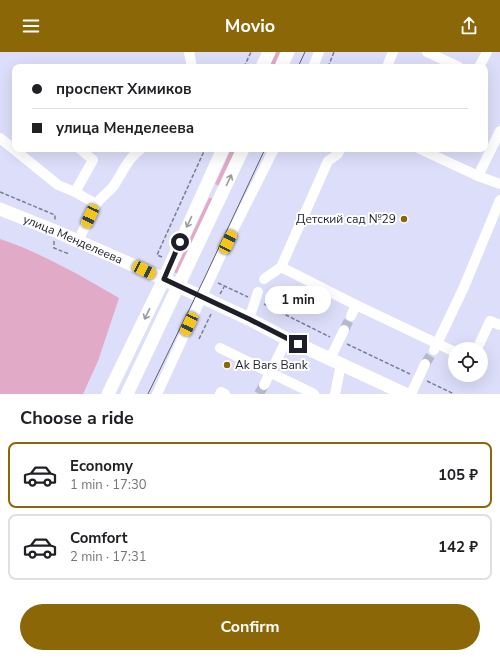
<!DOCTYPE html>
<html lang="en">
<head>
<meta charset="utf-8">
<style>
	body { margin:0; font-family:"Nunito Sans",sans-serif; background:#f2f2f2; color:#202124; height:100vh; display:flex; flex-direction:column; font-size:15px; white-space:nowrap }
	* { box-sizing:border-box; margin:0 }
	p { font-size:13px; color:#757577 }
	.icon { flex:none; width:22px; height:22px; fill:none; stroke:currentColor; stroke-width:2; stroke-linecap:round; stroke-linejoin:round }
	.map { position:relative; height:342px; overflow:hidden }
	.details { display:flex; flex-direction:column; background:#fff; flex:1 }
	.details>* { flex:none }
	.banner { position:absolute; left:12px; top:12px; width:476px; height:88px; border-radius:8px; box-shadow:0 4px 16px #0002; display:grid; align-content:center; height:88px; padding:0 20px; background:#fff }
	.buttons { position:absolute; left:448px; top:290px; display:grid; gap:8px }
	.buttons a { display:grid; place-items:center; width:40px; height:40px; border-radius:50%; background:#fff; box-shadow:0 4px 16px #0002; font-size:20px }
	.end { position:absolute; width:18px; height:18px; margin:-9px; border:5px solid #1d1e2a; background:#fff; box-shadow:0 0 0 2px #fff }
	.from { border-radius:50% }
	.bubble { position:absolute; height:28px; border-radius:14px; background:#fff; box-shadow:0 4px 16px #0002; font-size:13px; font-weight:700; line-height:28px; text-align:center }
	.car { position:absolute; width:12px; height:24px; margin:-12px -6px; border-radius:5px; box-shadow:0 0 3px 1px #0007; background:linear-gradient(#f5c518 24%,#345 0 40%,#f5c518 0 76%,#345 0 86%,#f5c518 0) }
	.banner b { display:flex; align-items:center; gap:14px; height:38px; font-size:15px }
	.banner b+b { border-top:1px solid #e0e0e0 }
	.banner i { width:10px; height:10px; background:#202124 }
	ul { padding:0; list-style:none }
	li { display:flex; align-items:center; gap:12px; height:66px; margin:0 8px 6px; padding:0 12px; border:2px solid #e0e0e0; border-radius:8px }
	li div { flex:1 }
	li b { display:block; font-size:15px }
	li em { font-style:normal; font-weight:700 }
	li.on { border-color:#8c6707 }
	li>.icon { width:36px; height:36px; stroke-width:1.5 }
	h2 { padding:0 20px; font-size:18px; line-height:48px }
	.button { display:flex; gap:8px; margin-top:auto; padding:8px 20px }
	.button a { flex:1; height:46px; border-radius:24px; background:#8c6707; color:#fff; font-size:16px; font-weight:700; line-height:46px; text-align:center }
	header { display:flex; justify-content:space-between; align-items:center; height:52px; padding:0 20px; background:#8c6707; color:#fff; font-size:18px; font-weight:700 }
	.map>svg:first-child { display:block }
	.green { fill:#e1aac7 }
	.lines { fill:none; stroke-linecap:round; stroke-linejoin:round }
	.minor-tunnel { stroke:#b7b8d0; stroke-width:10; stroke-dasharray:10 5; stroke-linecap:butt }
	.path { stroke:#7c7d91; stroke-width:1.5; stroke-dasharray:4 2; stroke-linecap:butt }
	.minor { stroke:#fff; stroke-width:10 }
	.major { stroke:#fff; stroke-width:13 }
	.tram { stroke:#5d5f70; stroke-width:1 }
	.oneway { stroke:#999a9f }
	.route { stroke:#1d1e2a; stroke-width:5 }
	.poi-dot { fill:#8c6707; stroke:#fff; stroke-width:1.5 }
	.labels { text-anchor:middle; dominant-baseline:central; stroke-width:4; stroke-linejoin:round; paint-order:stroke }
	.poi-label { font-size:12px; fill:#1d1e2a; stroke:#fff; text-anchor:end }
	.street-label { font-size:12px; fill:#1d1e2a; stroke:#fff }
</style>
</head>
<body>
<header><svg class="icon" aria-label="menu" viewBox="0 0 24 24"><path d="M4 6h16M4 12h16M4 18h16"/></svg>Movio<svg class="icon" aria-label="share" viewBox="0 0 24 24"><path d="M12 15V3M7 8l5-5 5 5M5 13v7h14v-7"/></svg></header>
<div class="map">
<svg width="500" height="342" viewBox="0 0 500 342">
	<rect width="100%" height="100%" fill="#dddffa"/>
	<g class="green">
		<polygon points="276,0 280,0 274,15 269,15"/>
		<polygon points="231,97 236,97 219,134 215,132"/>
		<polygon points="209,146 212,146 212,148 178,222 174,220"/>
		<path d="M 0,187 C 42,201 81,224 119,246 L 98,309 L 83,342 L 0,342 Z"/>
	</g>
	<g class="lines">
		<g class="minor-tunnel">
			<polyline points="344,278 351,264"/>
			<polyline points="425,312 434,298"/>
			<polyline points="259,342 264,333"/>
		</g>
		<g class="path">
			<polyline points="244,15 251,0"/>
			<polyline points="328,15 334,0"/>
			<polyline points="0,140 55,163 55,168"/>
			<polyline points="54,189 54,196 69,202"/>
			<polyline points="162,205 157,203 205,97"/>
			<polyline points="218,231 248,245"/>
			<polyline points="220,242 224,235"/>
			<polyline points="264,252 330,285"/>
			<polyline points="199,287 211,262"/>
			<polyline points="347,292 410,322"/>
			<polyline points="427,329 454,342"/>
		</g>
		<g class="minor">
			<polyline points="189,0 192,15"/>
			<polyline points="427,0 459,15"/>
			<polyline points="313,15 319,0"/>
			<polyline points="387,15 393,0"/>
			<polyline points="479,15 487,0"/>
			<polyline points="500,79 478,124 500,132"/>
			<polyline points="0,86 58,133 75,140 96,152 78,189"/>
			<polyline points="420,97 478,124"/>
			<polyline points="75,140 93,108 80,97"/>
			<path d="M 96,152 C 101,146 107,141 112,136 C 122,123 127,106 141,97"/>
			<polyline points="281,215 328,109 338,102 340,97"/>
			<polyline points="264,227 281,215 356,253 455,300"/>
			<polyline points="351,264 356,253"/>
			<polyline points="249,267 258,240"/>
			<polyline points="220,296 314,342"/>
			<polyline points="477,297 490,269 500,273"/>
			<polyline points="434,298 464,235 500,148"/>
			<polyline points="330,307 344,278"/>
			<polyline points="264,333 287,287"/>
			<polyline points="157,342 227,190 274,97"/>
			<polyline points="220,342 221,340 225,342"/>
			<polyline points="335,342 341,312"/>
			<polyline points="411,342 425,312"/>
		</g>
		<g class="major">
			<polyline points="262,15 269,0"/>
			<polyline points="281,15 288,0"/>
			<path id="s1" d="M 0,157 L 55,179 L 144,218 L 249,267 L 287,287 L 405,342"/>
			<polyline points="108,342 164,227 223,97"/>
			<polyline points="127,342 243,97"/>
		</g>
		<g class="tram">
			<polyline points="298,15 305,0"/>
			<polyline points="148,342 205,225 265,97"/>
		</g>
	</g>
	<defs><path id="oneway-shaft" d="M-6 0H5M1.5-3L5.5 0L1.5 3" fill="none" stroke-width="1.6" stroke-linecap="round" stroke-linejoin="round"/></defs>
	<g class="oneway">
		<use href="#oneway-shaft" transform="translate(229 128) rotate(-65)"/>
		<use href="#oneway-shaft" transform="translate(189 170) rotate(115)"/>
		<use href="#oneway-shaft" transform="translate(147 262) rotate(116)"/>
	</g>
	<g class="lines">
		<polyline class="route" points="180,190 164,227 249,267 298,292"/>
	</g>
	<g class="poi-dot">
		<circle cx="404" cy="167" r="4"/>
		<circle cx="227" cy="313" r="4"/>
	</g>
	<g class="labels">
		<g class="poi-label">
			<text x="396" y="167">Детский сад №29</text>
			<text x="235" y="313" text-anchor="start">Ak Bars Bank</text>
		</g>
		<g class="street-label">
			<text stroke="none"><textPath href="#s1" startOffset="79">улица Менделеева</textPath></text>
		</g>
	</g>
</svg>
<div class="buttons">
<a><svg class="icon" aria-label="locate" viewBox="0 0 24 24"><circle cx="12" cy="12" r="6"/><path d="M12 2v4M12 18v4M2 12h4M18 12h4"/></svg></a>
</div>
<i class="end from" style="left:180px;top:190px"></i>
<i class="end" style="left:298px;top:292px"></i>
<div class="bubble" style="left:265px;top:234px;width:66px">1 min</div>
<i class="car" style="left:90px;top:164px;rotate:205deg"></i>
<i class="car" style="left:228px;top:190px;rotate:26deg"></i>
<i class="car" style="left:144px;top:218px;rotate:116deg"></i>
<i class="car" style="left:189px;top:272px;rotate:205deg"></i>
<div class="banner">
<b><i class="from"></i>проспект Химиков</b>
<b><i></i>улица Менделеева</b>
</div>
</div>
<section class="details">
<h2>Choose a ride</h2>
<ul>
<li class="on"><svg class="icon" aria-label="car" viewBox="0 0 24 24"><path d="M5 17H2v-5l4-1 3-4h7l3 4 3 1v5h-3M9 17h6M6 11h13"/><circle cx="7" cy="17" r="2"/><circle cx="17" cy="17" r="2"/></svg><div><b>Economy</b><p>1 min · 17:30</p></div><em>105 ₽</em></li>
<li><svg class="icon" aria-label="car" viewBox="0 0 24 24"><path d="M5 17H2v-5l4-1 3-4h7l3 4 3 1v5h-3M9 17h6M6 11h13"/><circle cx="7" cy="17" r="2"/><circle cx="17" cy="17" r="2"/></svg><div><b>Comfort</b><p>2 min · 17:31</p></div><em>142 ₽</em></li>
</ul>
<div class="button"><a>Confirm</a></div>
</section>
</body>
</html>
